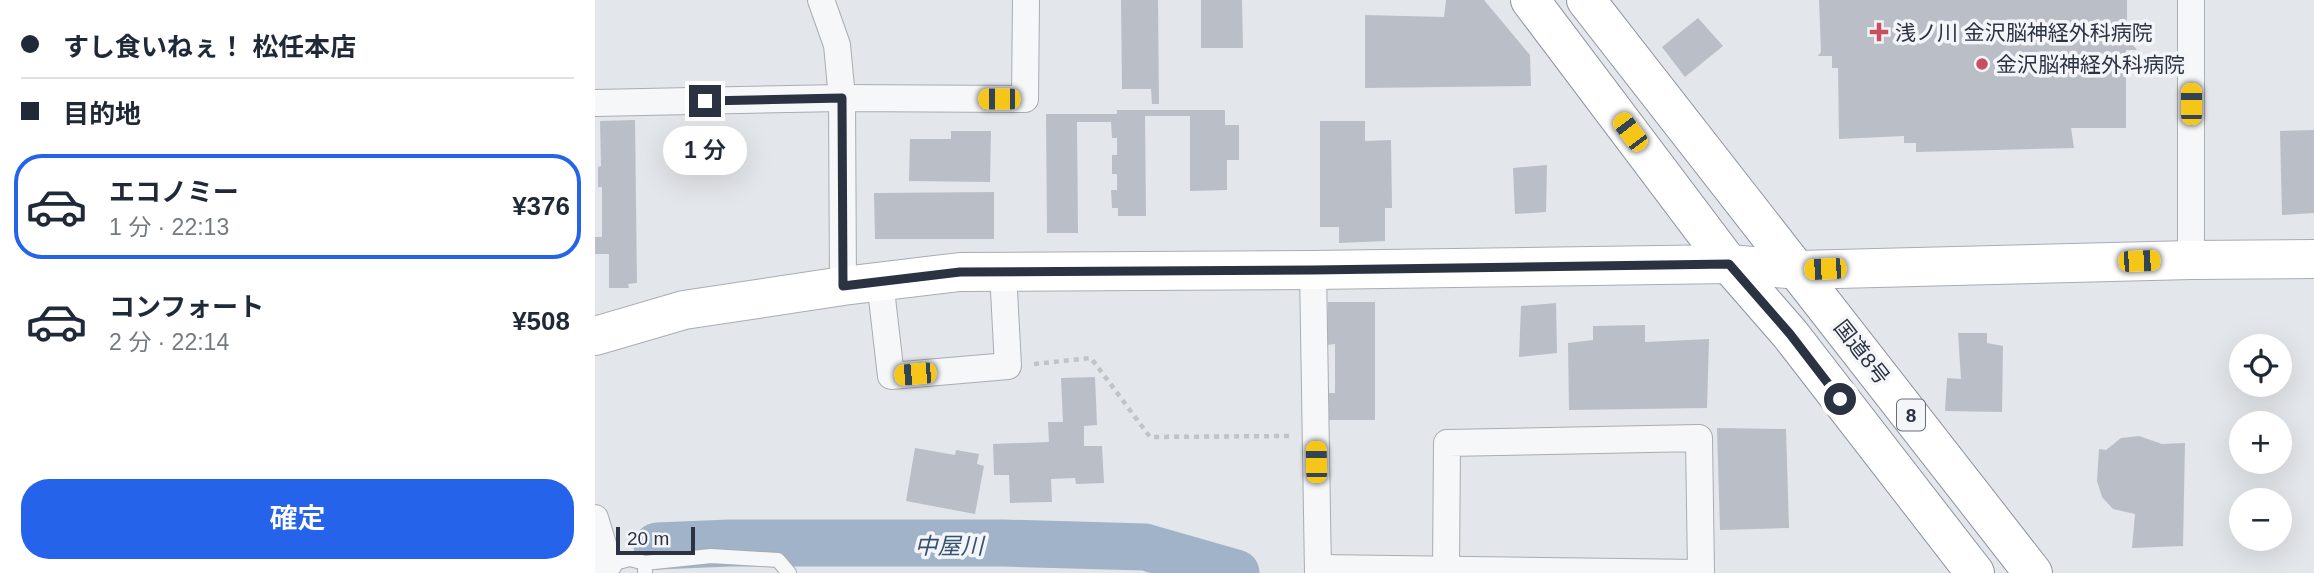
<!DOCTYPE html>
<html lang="ja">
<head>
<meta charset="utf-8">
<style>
	body { margin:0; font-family:Helvetica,"Noto Sans JP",sans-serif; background:#f2f2f3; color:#1f2937; height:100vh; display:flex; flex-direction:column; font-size:26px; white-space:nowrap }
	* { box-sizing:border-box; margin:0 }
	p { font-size:23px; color:#747a83 }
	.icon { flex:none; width:38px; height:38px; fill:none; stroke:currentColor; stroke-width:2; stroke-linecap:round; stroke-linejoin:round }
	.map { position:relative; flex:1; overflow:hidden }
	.sheet { display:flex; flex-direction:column; background:#fff; width:595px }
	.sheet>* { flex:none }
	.banner { display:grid; align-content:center; height:154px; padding:0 21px; background:#fff }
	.buttons { position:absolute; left:1634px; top:334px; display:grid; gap:14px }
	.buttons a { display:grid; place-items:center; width:63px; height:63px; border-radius:50%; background:#fff; box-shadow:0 7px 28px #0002; font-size:35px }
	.scale { position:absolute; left:21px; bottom:18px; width:79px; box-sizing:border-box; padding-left:7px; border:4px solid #2b3342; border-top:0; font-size:19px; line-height:24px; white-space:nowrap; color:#2b3342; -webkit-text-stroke:5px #f3f5f8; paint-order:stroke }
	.end { position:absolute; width:32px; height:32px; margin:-16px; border:9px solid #2b3342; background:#fff; box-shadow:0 0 0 4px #fff }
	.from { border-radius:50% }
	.bubble { position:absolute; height:49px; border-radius:24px; background:#fff; box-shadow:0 7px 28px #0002; font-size:23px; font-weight:600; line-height:49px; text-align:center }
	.car { position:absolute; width:21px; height:42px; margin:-21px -10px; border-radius:9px; box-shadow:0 0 5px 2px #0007; background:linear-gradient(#f5c518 24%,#345 0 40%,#f5c518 0 76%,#345 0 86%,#f5c518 0) }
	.banner b { display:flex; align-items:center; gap:24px; height:66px; font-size:26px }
	.banner b+b { border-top:2px solid #e0e1e3 }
	.banner i { width:18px; height:18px; background:#1f2937 }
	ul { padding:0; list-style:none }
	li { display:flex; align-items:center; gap:21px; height:105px; margin:0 14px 10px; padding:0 7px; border:4px solid transparent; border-radius:28px }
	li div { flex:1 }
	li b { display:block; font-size:26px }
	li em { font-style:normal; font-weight:600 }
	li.selected { border-color:#2563eb }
	li>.icon { width:63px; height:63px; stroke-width:1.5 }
	.action { display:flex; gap:14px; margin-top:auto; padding:14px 21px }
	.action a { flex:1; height:80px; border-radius:28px; background:#2563eb; color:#fff; font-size:28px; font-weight:600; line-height:80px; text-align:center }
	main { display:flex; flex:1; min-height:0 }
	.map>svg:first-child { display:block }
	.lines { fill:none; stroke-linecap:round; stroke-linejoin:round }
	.river { stroke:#a0b3c8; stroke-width:47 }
	.building { fill:#babfc7 }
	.lane-casing { stroke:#a8adb4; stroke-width:16 }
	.street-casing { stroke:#a8adb4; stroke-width:28 }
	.secondary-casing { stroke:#a8adb4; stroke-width:40 }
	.highway-casing { stroke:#8b93a0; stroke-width:40 }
	.path { stroke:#c0c4c9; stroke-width:4.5; stroke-dasharray:5 5; stroke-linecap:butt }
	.lane { stroke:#f5f7f9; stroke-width:14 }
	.street { stroke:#f5f7f9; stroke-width:26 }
	.secondary { stroke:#fff; stroke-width:38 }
	.highway { stroke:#fff; stroke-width:38 }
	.route { stroke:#2b3342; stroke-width:9 }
	.poi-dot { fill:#c84f60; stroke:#f3f5f8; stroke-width:2.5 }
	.labels { text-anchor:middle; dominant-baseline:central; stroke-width:7; stroke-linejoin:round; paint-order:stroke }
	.shield { fill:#f3f5f8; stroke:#676d79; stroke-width:2 }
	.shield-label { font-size:19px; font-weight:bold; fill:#2b3342 }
	.poi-label { font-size:21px; fill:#2b3342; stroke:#f3f5f8; text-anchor:start }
	.street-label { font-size:21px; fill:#2b3342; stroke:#f3f5f8 }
	.water-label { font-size:23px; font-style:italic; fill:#375274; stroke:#f3f5f8 }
</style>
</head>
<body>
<main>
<section class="sheet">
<div class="banner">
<b><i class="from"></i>すし食いねぇ！ 松任本店</b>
<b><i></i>目的地</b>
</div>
<ul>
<li class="selected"><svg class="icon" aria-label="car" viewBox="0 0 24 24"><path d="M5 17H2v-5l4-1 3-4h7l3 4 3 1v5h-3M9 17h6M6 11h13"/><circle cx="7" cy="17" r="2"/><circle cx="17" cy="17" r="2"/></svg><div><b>エコノミー</b><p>1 分 · 22:13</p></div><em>¥376</em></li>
<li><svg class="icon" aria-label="car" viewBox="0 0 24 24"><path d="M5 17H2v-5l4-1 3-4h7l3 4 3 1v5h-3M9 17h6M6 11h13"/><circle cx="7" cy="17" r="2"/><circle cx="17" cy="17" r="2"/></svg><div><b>コンフォート</b><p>2 分 · 22:14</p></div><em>¥508</em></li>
</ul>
<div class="action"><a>確定</a></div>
</section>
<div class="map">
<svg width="1719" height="573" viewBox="0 0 1719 573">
	<rect width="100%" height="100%" fill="#e3e6ea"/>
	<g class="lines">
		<polyline class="river" points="62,546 135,543 408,543 550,547 641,573"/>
	</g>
	<g class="building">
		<polygon points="526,0 563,0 564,104 557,104 556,89 527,89"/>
		<polygon points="606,0 647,0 648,48 606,48"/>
		<polygon points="851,0 889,0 935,55 936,86 770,88 770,15 849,17"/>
		<polygon points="1224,0 1532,0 1532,37 1542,50 1531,50 1531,128 1476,128 1479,148 1321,152 1321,143 1309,143 1309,136 1244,139 1243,68 1237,68 1237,56 1223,56 1226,52"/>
		<polygon points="1103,18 1128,46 1090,77 1067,47"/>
		<polygon points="522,110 630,110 630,125 644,125 644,160 632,160 632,190 595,191 595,116 550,116 551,216 523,216 523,208 517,208 516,190 522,190 522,174 517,174 517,155 522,155 522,138 517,138 516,122 482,122 483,233 452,233 451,114 522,114"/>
		<polygon points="40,120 42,283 33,284 34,288 14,288 14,254 0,254 0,237 7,237 7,187 3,187 3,167 6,166 5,121"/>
		<polygon points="725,121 770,121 770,141 796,140 797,208 790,208 790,241 744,243 744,227 725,227"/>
		<polygon points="1719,130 1719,213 1687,215 1685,131"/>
		<polygon points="356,131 396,131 395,182 314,181 315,139 356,139"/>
		<polygon points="952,165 951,212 920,214 918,168"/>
		<polygon points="399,192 399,239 280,239 279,193"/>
		<polygon points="733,302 780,302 780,420 734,420 734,393 740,393 740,344 732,345"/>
		<polygon points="961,303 962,353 924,357 926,306"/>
		<polygon points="1050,325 1050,342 1114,339 1112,408 974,410 973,343 998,340 998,326"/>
		<polygon points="1363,333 1392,333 1392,343 1408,346 1407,412 1350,411 1352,378 1366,379"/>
		<polygon points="500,377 502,425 489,426 489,446 507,446 509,483 481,484 480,478 456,479 457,502 415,503 414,475 399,475 398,444 454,442 453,422 468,422 466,378"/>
		<polygon points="1122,428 1191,429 1194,528 1125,530"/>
		<polygon points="1544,436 1567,444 1590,443 1588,546 1537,548 1540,514 1518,509 1507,497 1502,481 1504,449 1511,450 1526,438"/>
		<polygon points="320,448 360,455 361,450 384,454 382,464 389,466 380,514 311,501"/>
	</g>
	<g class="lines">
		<g class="lane-casing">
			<g id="lane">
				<polyline points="0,568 35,559 50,563"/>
				<polyline points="50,573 50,563 116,556 183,560 194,573"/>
			</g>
		</g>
		<g class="street-casing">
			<g id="street">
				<polyline points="226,0 242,45 247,98 248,286"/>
				<polyline points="1596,0 1596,260"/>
				<polyline points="0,103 247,98 430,99 431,0"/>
				<polyline points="718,270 723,573"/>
				<polyline points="285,281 296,376 413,366 408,272"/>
				<polyline points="0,518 14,564"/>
				<polyline points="723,568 1106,573"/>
				<polyline points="851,570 852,443 1104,438 1106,572"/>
			</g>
		</g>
		<g class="secondary-casing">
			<polyline id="secondary" points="0,336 89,310 248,286 365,272 718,270 1134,264 1203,270 1596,260 1719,259"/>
		</g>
		<g class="highway-casing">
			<g id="highway">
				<polyline points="935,0 1134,264 1195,334 1380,573"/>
				<polyline points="991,0 1438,573"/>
			</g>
		</g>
		<polyline class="path" points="439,364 496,358 555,437 695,436"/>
		<use href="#lane" class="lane"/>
		<use href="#street" class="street"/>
		<use href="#secondary" class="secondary"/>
		<use href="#highway" class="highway"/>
	</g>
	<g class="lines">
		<polyline class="route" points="110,101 247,98 248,286 365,272 718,270 1134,264 1195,334 1245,399"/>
	</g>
	<g class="poi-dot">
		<path d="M1280.5 21.5h7v7h7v7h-7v7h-7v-7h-7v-7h7z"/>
		<circle cx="1387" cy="64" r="7"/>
	</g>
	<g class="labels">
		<rect class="shield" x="1302" y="399.5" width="28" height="31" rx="5"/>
		<g class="shield-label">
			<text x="1316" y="415">8</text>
		</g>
		<g class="poi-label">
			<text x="1300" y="32">浅ノ川 金沢脳神経外科病院</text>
			<text x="1401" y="64">金沢脳神経外科病院</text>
		</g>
		<g class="street-label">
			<text transform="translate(1267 352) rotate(52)">国道8号</text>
		</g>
		<g class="water-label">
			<text x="354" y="546">中屋川</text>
		</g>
	</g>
</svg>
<div class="buttons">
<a><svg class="icon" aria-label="locate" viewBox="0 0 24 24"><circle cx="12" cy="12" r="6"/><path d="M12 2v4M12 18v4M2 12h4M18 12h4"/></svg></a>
<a>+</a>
<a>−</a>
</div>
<div class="scale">20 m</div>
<i class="end from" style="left:1245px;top:399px"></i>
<i class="end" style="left:110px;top:101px"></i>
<div class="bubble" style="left:68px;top:126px;width:84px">1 分</div>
<i class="car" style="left:404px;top:99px;rotate:270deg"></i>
<i class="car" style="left:1596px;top:104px;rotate:0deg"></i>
<i class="car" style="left:1035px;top:132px;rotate:323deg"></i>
<i class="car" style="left:1544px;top:261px;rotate:88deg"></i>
<i class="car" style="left:1230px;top:269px;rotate:268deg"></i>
<i class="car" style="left:320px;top:374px;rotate:265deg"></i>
<i class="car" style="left:721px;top:462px;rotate:359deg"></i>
</div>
</main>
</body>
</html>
